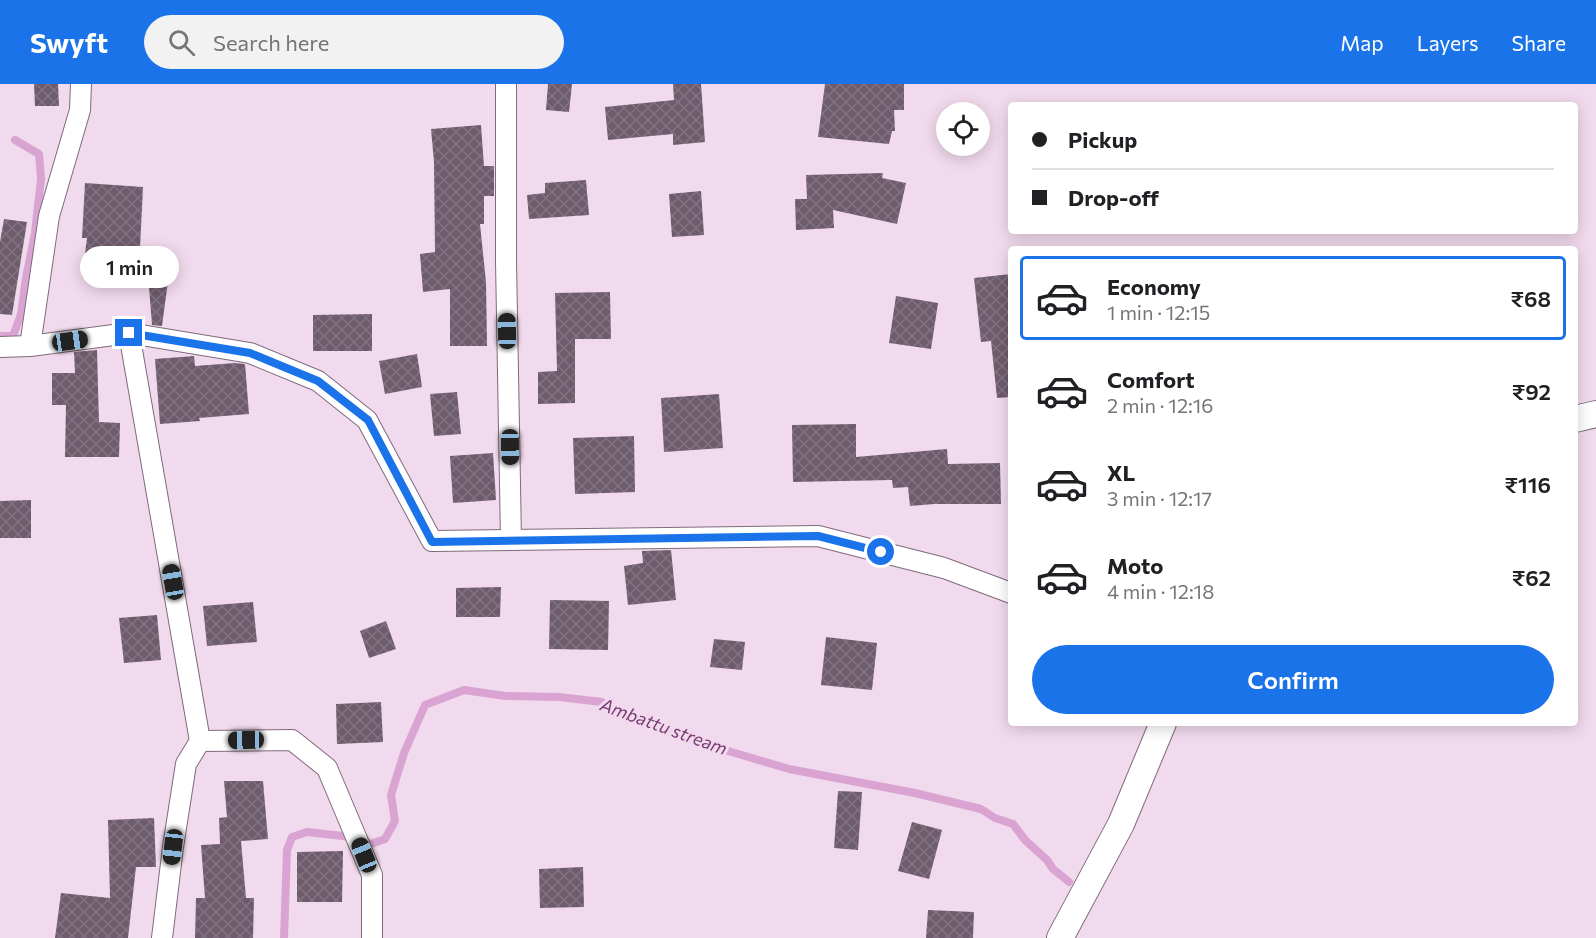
<!DOCTYPE html>
<html lang="en">
<head>
<meta charset="utf-8">
<style>
	body { margin:0; font-family:Commissioner,sans-serif; background:#f2f2f2; color:#202124; height:100vh; display:flex; flex-direction:column; font-size:22px; white-space:nowrap }
	* { box-sizing:border-box; margin:0 }
	p { font-size:20px; color:#757577 }
	.icon { flex:none; width:33px; height:33px; fill:none; stroke:currentColor; stroke-width:2; stroke-linecap:round; stroke-linejoin:round }
	.map { position:relative; flex:1; overflow:hidden }
	.side { position:absolute; left:1008px; top:162px; width:570px; height:480px; display:flex; flex-direction:column; background:#fff; border-radius:6px; box-shadow:0 3px 15px #0003 }
	.side>* { flex:none }
	.top-card { position:absolute; left:1008px; top:18px; width:570px; height:132px; border-radius:6px; box-shadow:0 3px 15px #0003; display:grid; align-content:center; height:132px; padding:0 24px; background:#fff }
	.controls { position:absolute; left:936px; top:18px; display:grid; gap:12px }
	.controls a { display:grid; place-items:center; width:54px; height:54px; border-radius:50%; background:#fff; box-shadow:0 3px 15px #0003; font-size:30px }
	.end { position:absolute; width:27px; height:27px; margin:-14px; border:8px solid #1a73e8; background:#fff; box-shadow:0 0 0 3px #fff }
	.from { border-radius:50% }
	.bubble { position:absolute; height:42px; border-radius:21px; background:#fff; box-shadow:0 3px 15px #0003; font-size:20px; font-weight:600; line-height:42px; text-align:center }
	.car { position:absolute; width:18px; height:36px; margin:-18px -9px; border-radius:8px; box-shadow:0 0 4px 2px #0007; background:linear-gradient(#222 24%,#8ab4d8 0 40%,#222 0 76%,#8ab4d8 0 86%,#222 0) }
	.top-card b { display:flex; align-items:center; gap:21px; height:57px; font-size:22px }
	.top-card b+b { border-top:2px solid #e0e0e0 }
	.top-card i { width:15px; height:15px; background:#202124 }
	ul { padding:10px 0 0; list-style:none }
	li { display:flex; align-items:center; gap:18px; height:84px; margin:0 12px 9px; padding:0 12px; border:3px solid transparent; border-radius:6px }
	li div { flex:1 }
	li b { display:block; font-size:22px }
	li em { font-style:normal; font-weight:600 }
	li.selected { border-color:#1a73e8 }
	li>.icon { width:54px; height:54px; stroke-width:1.5 }
	.action { display:flex; gap:12px; margin-top:auto; padding:12px 24px }
	.action a { flex:1; height:69px; border-radius:36px; background:#1a73e8; color:#fff; font-size:24px; font-weight:600; line-height:69px; text-align:center }
	header { display:flex; align-items:center; gap:36px; box-sizing:border-box; height:84px; padding:0 30px; background:#1a73e8; color:#fff }
	header strong { font-size:28px }
	nav { display:flex; gap:33px; margin-inline-start:auto; font-size:21px }
	.search { width:420px; height:54px; background:#f2f2f2; display:flex; align-items:center; gap:15px; box-sizing:border-box; padding:0 21px; border-radius:33px; color:#757577; font-size:22px }
	.map>svg:first-child { display:block }
	.lines { fill:none; stroke-linecap:round; stroke-linejoin:round }
	.stream { stroke:#d9a4d2; stroke-width:8 }
	.building { fill:url(#building-cross-hatch) }
	.minor-casing { stroke:#7f6a7c; stroke-width:22 }
	.tertiary-casing { stroke:#7f6a7c; stroke-width:28 }
	.minor { stroke:#fff; stroke-width:20 }
	.tertiary { stroke:#fff; stroke-width:26 }
	.route { stroke:#1a73e8; stroke-width:8 }
	.labels { text-anchor:middle; dominant-baseline:central; stroke-width:6; stroke-linejoin:round; paint-order:stroke }
	.water-label { font-size:18px; font-style:italic; fill:#793973; stroke:#f1daed }
</style>
</head>
<body>
<header>
<strong>Swyft</strong>
<div class="search"><svg class="icon" aria-label="search" viewBox="0 0 24 24"><circle cx="10" cy="10" r="6"/><path d="M15 15l6 6"/></svg>Search here</div>
<nav><a>Map</a><a>Layers</a><a>Share</a></nav>
</header>
<div class="map">
<svg width="1596" height="854" viewBox="0 0 1596 854">
	<defs>
		<pattern id="building-cross-hatch" width="8" height="8" patternUnits="userSpaceOnUse" patternTransform="scale(1.5)"><rect width="8" height="8" fill="#6e5b6b"/><path d="M0 0l8 8M0 8l8-8" fill="none" stroke="#827380"/></pattern>
	</defs>
	<rect width="100%" height="100%" fill="#f1daed"/>
	<g class="lines">
		<g class="stream">
			<polyline points="0,252 13,252 21,230 26,194 35,149 41,95 39,70 15,56"/>
			<polyline points="284,854 287,766 292,753 307,748 343,752 371,760 385,755 395,737 391,711 404,669 425,621 464,606 505,612 559,613 602,618 644,638 718,664 789,685 915,709 981,725 995,734 1013,740 1025,756 1047,776 1053,785 1069,798"/>
		</g>
	</g>
	<g class="building">
		<polygon points="34,0 58,0 59,22 35,22"/>
		<polygon points="548,0 572,0 569,28 546,26"/>
		<polygon points="673,0 701,0 705,58 673,61 673,50 608,56 605,23 674,16"/>
		<polygon points="825,0 904,0 904,26 894,26 895,47 892,47 889,60 818,53"/>
		<polygon points="481,41 484,82 494,82 494,112 484,112 484,140 480,140 486,198 487,262 450,262 450,205 423,208 420,170 435,168 434,78 431,45"/>
		<polygon points="883,89 882,94 906,99 897,140 833,126 834,144 796,146 795,115 807,115 806,91"/>
		<polygon points="586,96 589,131 529,135 527,111 545,109 545,99"/>
		<polygon points="85,99 143,103 140,164 172,168 162,242 152,241 148,190 121,191 121,197 82,193 87,154 82,154"/>
		<polygon points="701,107 704,151 672,153 669,110"/>
		<polygon points="4,135 27,138 12,231 0,230 0,158"/>
		<polygon points="1011,190 1011,313 997,314 991,257 981,258 974,194"/>
		<polygon points="610,208 611,255 575,255 575,319 538,320 538,288 557,287 555,209"/>
		<polygon points="896,212 938,219 931,265 889,259"/>
		<polygon points="372,230 372,267 313,267 313,231"/>
		<polygon points="97,266 99,338 120,339 119,373 65,373 66,321 52,321 52,289 75,289 74,268"/>
		<polygon points="417,270 422,303 385,310 379,277"/>
		<polygon points="194,272 195,282 235,279 245,280 249,330 199,334 200,337 160,340 155,275"/>
		<polygon points="457,308 461,350 434,352 430,310"/>
		<polygon points="719,310 723,364 664,368 661,314"/>
		<polygon points="856,340 856,373 947,365 948,380 1000,379 1001,420 934,420 910,422 908,403 893,404 892,396 793,398 792,341"/>
		<polygon points="634,352 635,408 575,410 573,354"/>
		<polygon points="493,369 496,416 453,419 450,372"/>
		<polygon points="31,416 31,454 0,454 0,417"/>
		<polygon points="671,466 676,516 628,521 624,482 643,479 642,467"/>
		<polygon points="501,503 500,533 456,533 456,504"/>
		<polygon points="550,516 609,517 608,566 549,565"/>
		<polygon points="253,518 257,558 207,562 203,522"/>
		<polygon points="157,531 161,576 124,579 119,534"/>
		<polygon points="386,537 396,565 369,574 360,547"/>
		<polygon points="826,553 877,559 872,606 821,601"/>
		<polygon points="714,555 745,558 742,586 710,583"/>
		<polygon points="381,618 383,658 337,660 336,620"/>
		<polygon points="224,697 263,697 268,755 241,757 246,814 254,814 253,854 195,854 196,814 205,814 201,761 220,760 219,734 227,733"/>
		<polygon points="838,707 862,708 858,766 834,764"/>
		<polygon points="154,734 156,783 136,783 128,854 55,854 61,809 110,814 108,736"/>
		<polygon points="912,738 942,746 929,795 898,787"/>
		<polygon points="343,767 342,818 297,818 297,768"/>
		<polygon points="583,783 584,823 540,824 539,785"/>
		<polygon points="928,826 974,828 973,854 926,854"/>
	</g>
	<g class="lines">
		<g class="minor-casing">
			<g id="minor">
				<polyline points="506,0 506,177 511,456"/>
				<polyline points="129,249 200,657"/>
				<polyline points="30,262 49,132 80,26 81,0"/>
				<polyline points="0,263 30,262 129,249 250,269 318,297 367,336 432,457 818,452 944,484 1011,509"/>
				<polyline points="162,854 173,763 186,680 200,657 292,656 327,684 372,791 372,854"/>
			</g>
		</g>
		<g class="tertiary-casing">
			<g id="tertiary">
				<polyline points="1575,335 1596,330"/>
				<polyline points="1060,854 1121,740 1163,639"/>
			</g>
		</g>
		<use href="#minor" class="minor"/>
		<use href="#tertiary" class="tertiary"/>
	</g>
	<g class="lines">
		<polyline class="route" points="129,249 250,269 318,297 368,336 432,458 818,452 881,468"/>
	</g>
	<g class="labels">
		<g class="water-label">
			<text transform="translate(664 642) rotate(20)">Ambattu stream</text>
		</g>
	</g>
</svg>
<div class="controls">
<a><svg class="icon" aria-label="locate" viewBox="0 0 24 24"><circle cx="12" cy="12" r="6"/><path d="M12 2v4M12 18v4M2 12h4M18 12h4"/></svg></a>
</div>
<i class="end from" style="left:881px;top:468px"></i>
<i class="end" style="left:129px;top:249px"></i>
<div class="bubble" style="left:80px;top:162px;width:99px">1 min</div>
<i class="car" style="left:507px;top:247px;rotate:359deg"></i>
<i class="car" style="left:70px;top:257px;rotate:82deg"></i>
<i class="car" style="left:510px;top:363px;rotate:179deg"></i>
<i class="car" style="left:173px;top:498px;rotate:350deg"></i>
<i class="car" style="left:246px;top:656px;rotate:269deg"></i>
<i class="car" style="left:173px;top:763px;rotate:187deg"></i>
<i class="car" style="left:364px;top:771px;rotate:338deg"></i>
<div class="top-card">
<b><i class="from"></i>Pickup</b>
<b><i></i>Drop-off</b>
</div>
<section class="side">
<ul>
<li class="selected"><svg class="icon" aria-label="car" viewBox="0 0 24 24"><path d="M5 17H2v-5l4-1 3-4h7l3 4 3 1v5h-3M9 17h6M6 11h13"/><circle cx="7" cy="17" r="2"/><circle cx="17" cy="17" r="2"/></svg><div><b>Economy</b><p>1 min · 12:15</p></div><em>₹68</em></li>
<li><svg class="icon" aria-label="car" viewBox="0 0 24 24"><path d="M5 17H2v-5l4-1 3-4h7l3 4 3 1v5h-3M9 17h6M6 11h13"/><circle cx="7" cy="17" r="2"/><circle cx="17" cy="17" r="2"/></svg><div><b>Comfort</b><p>2 min · 12:16</p></div><em>₹92</em></li>
<li><svg class="icon" aria-label="car" viewBox="0 0 24 24"><path d="M5 17H2v-5l4-1 3-4h7l3 4 3 1v5h-3M9 17h6M6 11h13"/><circle cx="7" cy="17" r="2"/><circle cx="17" cy="17" r="2"/></svg><div><b>XL</b><p>3 min · 12:17</p></div><em>₹116</em></li>
<li><svg class="icon" aria-label="car" viewBox="0 0 24 24"><path d="M5 17H2v-5l4-1 3-4h7l3 4 3 1v5h-3M9 17h6M6 11h13"/><circle cx="7" cy="17" r="2"/><circle cx="17" cy="17" r="2"/></svg><div><b>Moto</b><p>4 min · 12:18</p></div><em>₹62</em></li>
</ul>
<div class="action"><a>Confirm</a></div>
</section>
</div>
</body>
</html>
